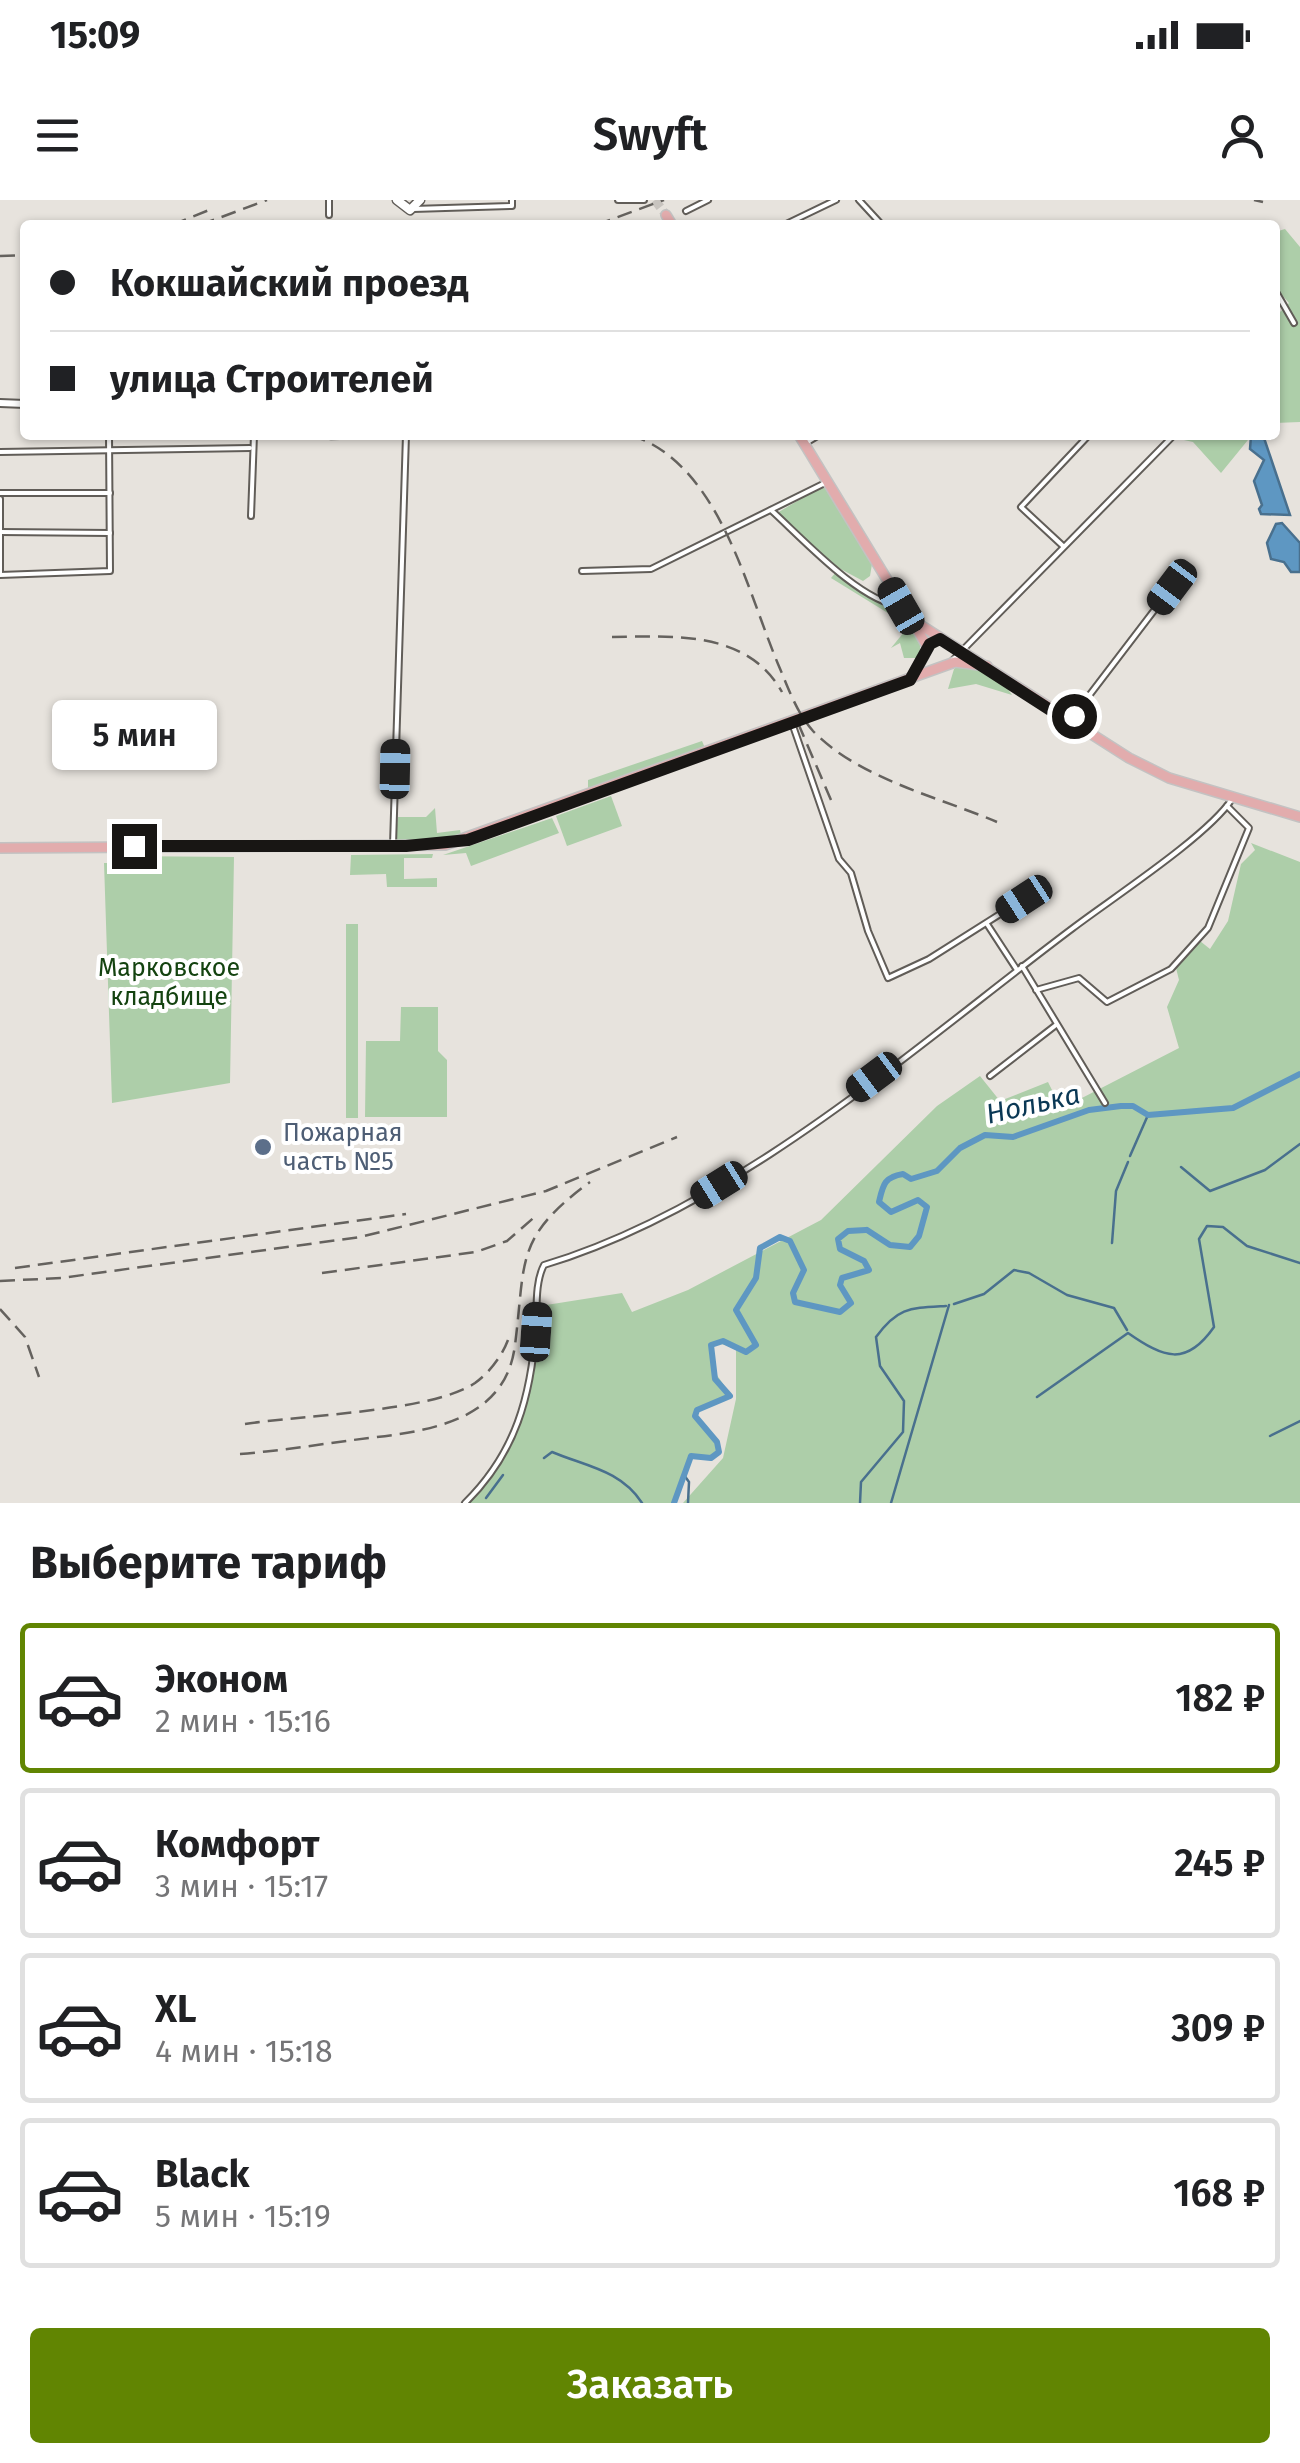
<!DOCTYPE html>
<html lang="ru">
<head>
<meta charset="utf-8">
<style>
	body { margin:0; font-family:"Fira Sans",sans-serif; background:#f6f6f6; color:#202124; height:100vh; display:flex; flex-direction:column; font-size:38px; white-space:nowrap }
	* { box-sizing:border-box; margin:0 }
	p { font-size:32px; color:#757577 }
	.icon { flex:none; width:55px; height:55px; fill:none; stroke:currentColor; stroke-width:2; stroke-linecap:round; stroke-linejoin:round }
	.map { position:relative; height:1303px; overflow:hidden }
	.sheet { display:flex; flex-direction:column; background:#fff; flex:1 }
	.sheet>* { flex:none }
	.guide { position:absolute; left:20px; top:20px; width:1260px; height:220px; border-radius:10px; box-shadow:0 2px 8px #0004; display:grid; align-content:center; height:220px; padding:0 30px; background:#fff }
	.end { position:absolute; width:45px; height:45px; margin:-22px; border:12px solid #181614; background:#fff; box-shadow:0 0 0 5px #fff }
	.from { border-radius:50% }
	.bubble { position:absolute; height:70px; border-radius:10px; background:#fff; box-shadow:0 2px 8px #0004; font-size:32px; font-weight:600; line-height:70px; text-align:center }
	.car { position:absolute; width:30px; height:60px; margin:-30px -15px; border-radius:12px; box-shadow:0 0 8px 2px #0007; background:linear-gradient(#222 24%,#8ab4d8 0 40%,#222 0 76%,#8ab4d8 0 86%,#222 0) }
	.guide b { display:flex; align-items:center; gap:35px; height:95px; font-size:38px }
	.guide b+b { border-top:2px solid #e0e0e0 }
	.guide i { width:25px; height:25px; background:#202124 }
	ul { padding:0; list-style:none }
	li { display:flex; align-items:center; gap:30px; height:150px; margin:0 20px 15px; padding:0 10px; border:5px solid #e0e0e0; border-radius:10px }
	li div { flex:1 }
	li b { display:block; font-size:38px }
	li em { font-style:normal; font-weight:600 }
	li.selected { border-color:#618502 }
	li>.icon { width:90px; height:90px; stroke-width:1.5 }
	h2 { padding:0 30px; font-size:45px; line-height:120px }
	.cta { display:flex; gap:20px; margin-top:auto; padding:20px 30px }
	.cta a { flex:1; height:115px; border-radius:10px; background:#618502; color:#fff; font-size:40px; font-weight:600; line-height:115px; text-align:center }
	.status { display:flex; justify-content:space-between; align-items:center; height:70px; padding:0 50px; background:#fff; direction:ltr }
	.status svg { height:28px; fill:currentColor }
	header { display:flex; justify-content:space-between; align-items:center; height:130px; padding:0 30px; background:#fff; font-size:45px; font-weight:600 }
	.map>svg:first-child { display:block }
	.green { fill:#adcea9 }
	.water { fill:#5e97c2; stroke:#49708e; stroke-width:2.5 }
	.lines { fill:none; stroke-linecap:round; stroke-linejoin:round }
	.stream { stroke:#49708e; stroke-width:2.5 }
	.river { stroke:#5e97c2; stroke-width:6 }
	.primary-tunnel { stroke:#c8c4bf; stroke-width:9; stroke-dasharray:9 4.5; stroke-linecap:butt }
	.minor-casing { stroke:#615d58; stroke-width:8 }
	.tertiary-casing { stroke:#615d58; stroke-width:10 }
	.secondary-casing { stroke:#615d58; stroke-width:11 }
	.primary-casing { stroke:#c3c2c2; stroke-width:12 }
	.minor { stroke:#fff; stroke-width:4 }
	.tertiary { stroke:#fff; stroke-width:6 }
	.secondary { stroke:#fff; stroke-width:8 }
	.primary { stroke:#e2acad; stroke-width:9 }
	.rail { stroke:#65625e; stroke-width:2.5; stroke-dasharray:15 8; stroke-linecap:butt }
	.route { stroke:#181614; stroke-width:12 }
	.service-dot { fill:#5c6f8a; stroke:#fff; stroke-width:4 }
	.labels { text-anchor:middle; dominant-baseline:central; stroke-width:8; stroke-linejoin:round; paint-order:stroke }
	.park-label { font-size:25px; fill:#144310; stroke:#fff }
	.service-label { font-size:25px; fill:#4e5e75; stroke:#fff; text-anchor:start }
	.water-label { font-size:28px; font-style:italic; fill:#0a3855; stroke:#fff }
</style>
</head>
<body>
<div class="status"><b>15:09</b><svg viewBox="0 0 49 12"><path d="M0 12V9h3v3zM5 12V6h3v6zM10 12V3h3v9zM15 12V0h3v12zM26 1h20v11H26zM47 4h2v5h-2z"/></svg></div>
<header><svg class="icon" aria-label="menu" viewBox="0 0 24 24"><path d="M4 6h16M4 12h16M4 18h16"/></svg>Swyft<svg class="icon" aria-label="person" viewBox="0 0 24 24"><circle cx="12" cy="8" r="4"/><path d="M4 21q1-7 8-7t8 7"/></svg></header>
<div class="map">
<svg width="1300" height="1303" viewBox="0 0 1300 1303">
	<rect width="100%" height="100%" fill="#e7e3dd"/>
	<g class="green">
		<polygon points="1285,29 1300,47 1300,222 1275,223 1275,117 1289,103 1275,87 1275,32"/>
		<polygon points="1161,235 1252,235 1221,273 1193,242"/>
		<polygon points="821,287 826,288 872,364 870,376 863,381 837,367 777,313"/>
		<polygon points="837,371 898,412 920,438 920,458 904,458 900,443 891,448 909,426 831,378"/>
		<path d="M 962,463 C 984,466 1000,476 1012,495 L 976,484 L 948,489 L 954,469 Z"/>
		<polygon points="702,541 705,548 588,592 588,580"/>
		<polygon points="611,596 622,626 567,646 556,616"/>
		<polygon points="435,608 437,633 460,630 461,635 449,641 395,641 398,617 426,617"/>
		<polygon points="552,618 559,633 471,666 466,653 443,655"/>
		<path d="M 1251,643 L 1300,662 L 1300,1303 L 683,1303 L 723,1258 L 736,1199 L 736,1148 L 714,1142 C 701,1165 723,1178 730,1196 L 697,1209 L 695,1216 L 717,1242 L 719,1252 L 711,1258 L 691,1256 L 674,1303 L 469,1303 C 524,1252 538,1178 540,1106 L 622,1093 L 632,1112 L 688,1090 L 821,1020 L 937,906 L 980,876 L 1000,901 L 1048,882 L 1054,894 L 1078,900 L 1179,848 L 1167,807 L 1179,780 L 1176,768 L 1200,741 L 1210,749 L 1228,721 L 1241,664 L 1255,650 Z"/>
		<polygon points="433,654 432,658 404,658 404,679 437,678 437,687 387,687 386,674 350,675 351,655"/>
		<polygon points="123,656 234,657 230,883 112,903 104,663 122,663"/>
		<rect x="346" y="724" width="12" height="194"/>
		<polygon points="401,807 438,807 438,851 447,860 447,917 365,917 366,841 400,841"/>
	</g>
	<g class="water">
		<polygon points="1258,235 1263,235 1290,315 1261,314 1259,309 1262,305 1254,281 1264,260 1250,249 1251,236"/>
		<polygon points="1282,323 1300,343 1300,372 1291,372 1284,362 1271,359 1267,343 1276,324"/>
	</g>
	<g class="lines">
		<g class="stream">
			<polyline points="1130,956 1148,915"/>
			<polyline points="1181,967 1210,991 1265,970 1300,944"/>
			<polyline points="1112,1043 1116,991 1128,962"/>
			<polyline points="954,1104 984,1094 1014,1070 1029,1073 1067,1095 1114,1108 1127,1130"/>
			<path d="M 1037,1197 L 1128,1133 C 1164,1158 1186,1167 1214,1127 L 1199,1039 L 1207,1026 L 1223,1027 L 1247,1046 L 1300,1063"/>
			<polyline points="1270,1236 1300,1221"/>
			<path d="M 544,1258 L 552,1252 C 585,1266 621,1270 642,1303"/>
			<polyline points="684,1275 689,1282 688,1303"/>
			<polyline points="486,1298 503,1275"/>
			<path d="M 860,1303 L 861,1282 L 903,1232 L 904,1201 L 880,1166 L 876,1137 C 898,1107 910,1108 946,1106"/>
			<polyline points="891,1303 949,1105"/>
		</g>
		<g class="river">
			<path d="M 867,1030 L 890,1045 L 910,1047 L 919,1036 L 927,1007 L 918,1000 L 891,1012 L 879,1002 C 883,985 884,977 903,974 L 911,979 L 937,971 L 960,948 L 985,935 L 1013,937 L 1089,910 L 1121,906 L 1133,906 L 1148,915 L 1233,908 L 1300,874"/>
			<polyline points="674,1303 691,1256 711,1258 719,1252 717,1242 695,1216 697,1210 730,1196 715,1179 711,1145 723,1141 746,1152 756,1145 736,1110 756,1078 760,1048 780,1037 790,1041 804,1070 793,1093 795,1102 840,1112 851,1103 840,1085 842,1078 869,1070 864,1061 840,1049 838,1039 848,1031 866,1030"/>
		</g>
		<polyline class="primary-tunnel" points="655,0 666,15"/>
		<g class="minor-casing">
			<g id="minor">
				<polyline points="618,0 644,0"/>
				<polyline points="859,0 882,25"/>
				<polyline points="413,9 512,6 512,0"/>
				<polyline points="686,11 708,0"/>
				<polyline points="329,15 329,0"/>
				<polyline points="784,25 836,0"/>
				<polyline points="1275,90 1294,123"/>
				<polyline points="804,244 819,235"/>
				<polyline points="0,252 250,248"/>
				<polyline points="0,293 110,293"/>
				<polyline points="0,299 0,374"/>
				<path d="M 771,310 C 802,338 860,402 901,406"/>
				<polyline points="251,316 254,235"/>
				<polyline points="0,332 110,333"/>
				<polyline points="1063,346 1021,307 1089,235"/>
				<polyline points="582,371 651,369 827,282"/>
				<polyline points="0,375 110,371 109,235"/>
				<polyline points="952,461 1174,235"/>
				<polyline points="1072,518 1172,387"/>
				<polyline points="792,523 839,659 851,673 868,731 888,778 929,759 1046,685"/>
				<polyline points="393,645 406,235"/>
				<polyline points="987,724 1017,770"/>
				<polyline points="1022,766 1105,903"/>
				<polyline points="1036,790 1079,778 1107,802 1171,769 1208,728 1249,628 1227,606"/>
				<polyline points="990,876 1056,825"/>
				<path d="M 465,1303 C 516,1253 531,1196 536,1127 C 537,1107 535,1082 544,1065 C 737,1007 913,848 1073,728 C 1111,699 1208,636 1232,599"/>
			</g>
		</g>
		<g class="tertiary-casing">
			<polyline id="tertiary" points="0,203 25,204"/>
		</g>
		<g class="secondary-casing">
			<polyline id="secondary" points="397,0 410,10 420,0"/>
		</g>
		<g class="primary-casing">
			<g id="primary">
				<polyline points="666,15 672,25"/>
				<polyline points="799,235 911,419 1129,558 1169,578 1300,617"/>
				<polyline points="912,478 928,448 913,422"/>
				<polyline points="0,648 445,645 955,462 987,466"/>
			</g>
		</g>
		<use href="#minor" class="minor"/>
		<use href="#tertiary" class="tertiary"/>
		<use href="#secondary" class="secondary"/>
		<use href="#primary" class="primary"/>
		<g class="rail">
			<polyline points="1254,0 1263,2"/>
			<polyline points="172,25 214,8"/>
			<polyline points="200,25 267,0"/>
			<polyline points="596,25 664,0"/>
			<polyline points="0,56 25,55"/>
			<polyline points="302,235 331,239 518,235"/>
			<path d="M 631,235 C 719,264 745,385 778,464 C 788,487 796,512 813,531 C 858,578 938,597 997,622"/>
			<path d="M 612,437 C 673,436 747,430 782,492"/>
			<polyline points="798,523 831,600"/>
			<polyline points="15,1068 406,1014"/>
			<polyline points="322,1073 476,1052 507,1041 538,1014"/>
			<polyline points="0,1081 61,1078 360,1037 546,991 677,937"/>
			<polyline points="0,1109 25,1137 39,1177"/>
			<path d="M 245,1224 C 301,1215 432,1212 475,1183 C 489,1173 502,1156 508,1140"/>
			<path d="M 240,1254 C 278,1251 316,1245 353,1240 C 417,1232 505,1227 515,1145 C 526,1060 514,1038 590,982"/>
		</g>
	</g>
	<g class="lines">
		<polyline class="route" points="134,646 406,646 468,640 910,480 930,444 940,439 1069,522 1074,516"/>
	</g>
	<circle class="service-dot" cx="263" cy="947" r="10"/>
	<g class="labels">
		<g class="park-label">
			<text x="169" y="768">Марковское<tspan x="169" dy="29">кладбище</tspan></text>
		</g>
		<g class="service-label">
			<text x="283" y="933">Пожарная<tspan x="283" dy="29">часть №5</tspan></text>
		</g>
		<g class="water-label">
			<text transform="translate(1033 904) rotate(-13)">Нолька</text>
		</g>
	</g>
</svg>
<i class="end from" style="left:1074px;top:516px"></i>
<i class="end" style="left:134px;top:646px"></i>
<div class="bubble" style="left:52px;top:500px;width:165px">5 мин</div>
<i class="car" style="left:1172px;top:387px;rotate:217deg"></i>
<i class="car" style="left:901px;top:406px;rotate:330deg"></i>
<i class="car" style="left:395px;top:569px;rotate:1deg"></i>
<i class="car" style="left:1024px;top:699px;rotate:237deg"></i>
<i class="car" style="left:874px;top:877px;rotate:233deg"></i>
<i class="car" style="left:719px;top:985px;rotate:238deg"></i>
<i class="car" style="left:536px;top:1132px;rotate:4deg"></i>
<div class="guide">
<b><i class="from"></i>Кокшайский проезд</b>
<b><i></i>улица Строителей</b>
</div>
</div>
<section class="sheet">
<h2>Выберите тариф</h2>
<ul>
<li class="selected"><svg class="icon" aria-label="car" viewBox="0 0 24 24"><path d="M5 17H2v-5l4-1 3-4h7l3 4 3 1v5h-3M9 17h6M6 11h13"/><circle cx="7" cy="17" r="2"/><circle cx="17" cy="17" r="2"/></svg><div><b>Эконом</b><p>2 мин · 15:16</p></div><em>182 ₽</em></li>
<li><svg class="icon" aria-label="car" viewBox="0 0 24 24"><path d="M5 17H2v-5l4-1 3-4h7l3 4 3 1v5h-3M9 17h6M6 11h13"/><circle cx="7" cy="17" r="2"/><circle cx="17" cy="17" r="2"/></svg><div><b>Комфорт</b><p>3 мин · 15:17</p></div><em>245 ₽</em></li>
<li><svg class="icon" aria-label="car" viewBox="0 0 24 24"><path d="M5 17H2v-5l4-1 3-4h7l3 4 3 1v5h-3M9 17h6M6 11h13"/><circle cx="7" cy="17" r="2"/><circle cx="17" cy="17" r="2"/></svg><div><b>XL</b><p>4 мин · 15:18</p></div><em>309 ₽</em></li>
<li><svg class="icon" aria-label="car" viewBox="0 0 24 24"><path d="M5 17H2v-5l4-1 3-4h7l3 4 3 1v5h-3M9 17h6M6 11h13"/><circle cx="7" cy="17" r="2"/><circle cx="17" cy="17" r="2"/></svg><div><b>Black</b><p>5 мин · 15:19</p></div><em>168 ₽</em></li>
</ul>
<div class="cta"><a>Заказать</a></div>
</section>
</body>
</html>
